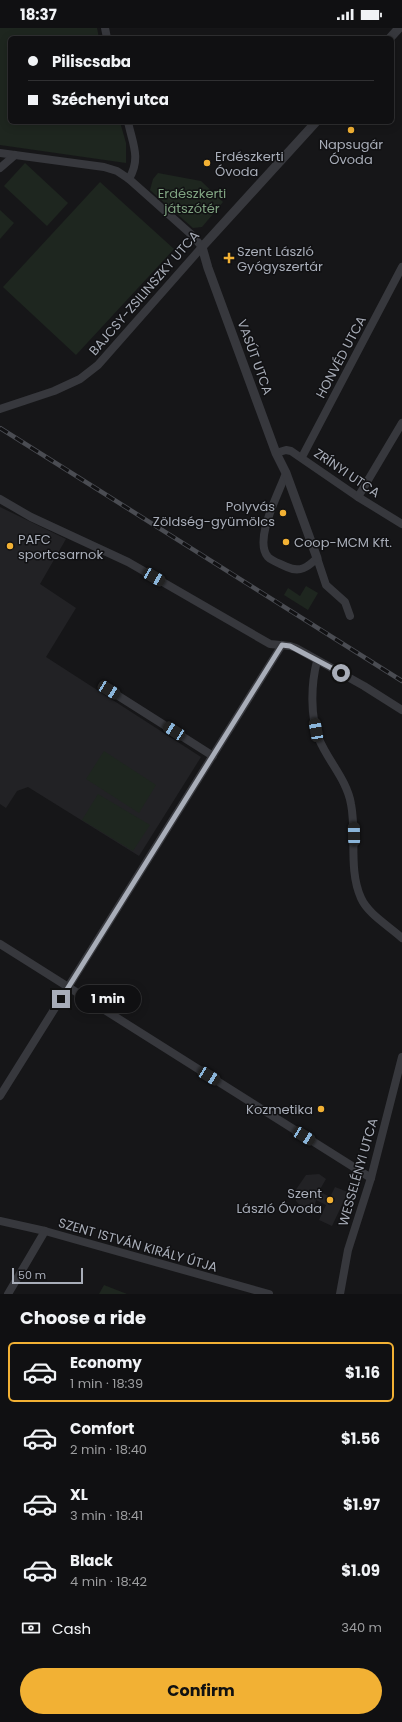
<!DOCTYPE html>
<html lang="en">
<head>
<meta charset="utf-8">
<style>
	body { margin:0; font-family:Poppins,sans-serif; background:#1e1e20; color:#f1f3f6; height:100vh; display:flex; flex-direction:column; font-size:15px; white-space:nowrap }
	* { box-sizing:border-box; margin:0 }
	p { font-size:13px; color:#9c9d9f }
	.icon { flex:none; width:22px; height:22px; fill:none; stroke:currentColor; stroke-width:2; stroke-linecap:round; stroke-linejoin:round }
	.map { position:relative; height:1266px; overflow:hidden }
	.details { display:flex; flex-direction:column; background:#101012; flex:1 }
	.details>* { flex:none }
	.hud { position:absolute; left:8px; top:8px; width:386px; height:88px; border-radius:6px; box-shadow:0 2px 10px #0003,0 0 0 1px #303032; display:grid; align-content:center; height:88px; padding:0 20px; background:#101012 }
	.scale { position:absolute; left:12px; bottom:10px; width:71px; box-sizing:border-box; padding-left:4px; border:2px solid #a8adb8; border-top:0; font-size:11px; line-height:14px; white-space:nowrap; color:#a8adb8; -webkit-text-stroke:3px #111113; paint-order:stroke }
	.end { position:absolute; width:18px; height:18px; margin:-9px; border:5px solid #a8adb8; background:#111; box-shadow:0 0 0 2px #111 }
	.from { border-radius:50% }
	.bubble { position:absolute; height:28px; border-radius:14px; background:#101012; box-shadow:0 2px 10px #0003,0 0 0 1px #303032; font-size:13px; font-weight:700; line-height:28px; text-align:center }
	.car { position:absolute; width:12px; height:24px; margin:-12px -6px; border-radius:5px; box-shadow:0 0 3px 1px #0007; background:linear-gradient(#222 24%,#8ab4d8 0 40%,#222 0 76%,#8ab4d8 0 86%,#222 0) }
	.hud b { display:flex; align-items:center; gap:14px; height:38px; font-size:15px }
	.hud b+b { border-top:1px solid #303032 }
	.hud i { width:10px; height:10px; background:#f1f3f6 }
	ul { padding:0; list-style:none }
	li { display:flex; align-items:center; gap:12px; height:60px; margin:0 8px 6px; padding:0 12px; border:2px solid transparent; border-radius:6px }
	li div { flex:1 }
	li b { display:block; font-size:15px }
	li em { font-style:normal; font-weight:700 }
	li.current { border-color:#f2b134 }
	li>.icon { width:36px; height:36px; stroke-width:1.5 }
	h2 { padding:0 20px; font-size:18px; line-height:48px }
	.pay { display:flex; align-items:center; gap:10px; height:44px; padding:0 20px; font-size:15px }
	.pay p { margin-inline-start:auto }
	.button { display:flex; gap:8px; margin-top:auto; padding:8px 20px }
	.button a { flex:1; height:46px; border-radius:24px; background:#f2b134; color:#111; font-size:16px; font-weight:700; line-height:46px; text-align:center }
	.status { display:flex; justify-content:space-between; align-items:center; height:28px; padding:0 20px; background:#101012; direction:ltr }
	.status svg { height:11px; fill:currentColor }
	.map>svg:first-child { display:block }
	.built { fill:#222225 }
	.green { fill:#1e261f }
	.lines { fill:none; stroke-linecap:round; stroke-linejoin:round }
	.minor { stroke:#37383d; stroke-width:8 }
	.tertiary { stroke:#37383d; stroke-width:9 }
	.rail-casing { stroke:#4a4c52; stroke-width:4.5 }
	.rail { stroke:#111113; stroke-width:3; stroke-dasharray:9; stroke-linecap:butt }
	.route { stroke:#a8adb8; stroke-width:5 }
	.poi-dot { fill:#f2b134; stroke:#111113; stroke-width:1.5 }
	.labels { text-anchor:middle; dominant-baseline:central; stroke-width:3; stroke-linejoin:round; paint-order:stroke }
	.poi-label { font-size:13px; fill:#a8adb8; stroke:#111113; text-anchor:start }
	.park-label { font-size:13px; fill:#7fa381; stroke:#111113 }
	.street-label { font-size:13px; fill:#a8adb8; stroke:#111113 }
</style>
</head>
<body>
<div class="status"><b>18:37</b><svg viewBox="0 0 49 12"><path d="M0 12V9h3v3zM5 12V6h3v6zM10 12V3h3v9zM15 12V0h3v12zM26 1h20v11H26zM47 4h2v5h-2z"/></svg></div>
<div class="map">
<svg width="402" height="1266" viewBox="0 0 402 1266">
	<rect width="100%" height="100%" fill="#161618"/>
	<g class="built">
		<polygon points="0,479 66,511 40,556 76,580 46,629 201,729 139,828 28,759 17,763 6,780 0,776"/>
		<polygon points="319,1146 326,1151 319,1163 330,1169 335,1159 348,1164 332,1198 319,1192 326,1177 316,1172 313,1184 304,1182 296,1173 295,1163 306,1147"/>
	</g>
	<g class="green">
		<polygon points="0,0 97,0 99,10 10,10 10,94 120,94 126,115 126,135 0,117"/>
		<polygon points="25,135 68,175 47,198 4,158"/>
		<polygon points="158,145 201,153 223,174 202,199 193,200 150,162 153,151"/>
		<polygon points="100,154 174,221 76,327 3,259"/>
		<polygon points="0,182 14,195 0,211"/>
		<polygon points="306,558 318,565 308,582 284,567 288,560 300,568"/>
		<polygon points="104,723 156,757 139,785 86,751"/>
		<polygon points="98,766 150,797 133,823 82,792"/>
		<polygon points="104,1257 127,1266 99,1266"/>
	</g>
	<g class="lines">
		<g class="minor">
			<polyline points="105,0 107,10"/>
			<path d="M 128,94 C 133,117 141,130 129,151"/>
			<polyline points="0,125 104,139 117,143 129,151 193,208 202,219 98,337 80,351 54,363 0,381"/>
			<polyline points="0,140 15,127"/>
			<polyline points="276,425 286,422 291,423 358,469 402,496"/>
			<polyline points="302,429 402,239"/>
			<path d="M 286,445 C 279,465 253,512 268,529 C 273,534 282,536 287,539 C 300,545 308,539 317,530 L 326,557 L 345,574 L 350,588"/>
			<polyline points="358,469 402,395"/>
			<polyline points="0,471 31,489 128,534 270,616 290,618 296,620 364,658 402,682"/>
			<path d="M 317,633 C 311,656 310,688 319,711 C 328,733 347,752 351,776 C 357,806 348,841 361,870 C 368,886 389,898 402,910"/>
			<polyline points="109,662 213,728"/>
			<polyline points="0,916 371,1150"/>
			<polyline points="0,1068 282,617"/>
			<polyline points="0,1193 45,1203 269,1266"/>
			<polyline points="8,1266 45,1203"/>
			<polyline points="340,1266 348,1222 371,1150 402,1029"/>
		</g>
		<g class="tertiary">
			<polyline points="390,10 399,0"/>
			<polyline points="316,94 202,219 208,240 276,425 286,445 317,530"/>
		</g>
		<g class="rail-casing">
			<polyline id="rail" points="0,400 402,653"/>
		</g>
		<use href="#rail" class="rail"/>
	</g>
	<g class="lines">
		<polyline class="route" points="61,971 282,617 290,618 341,645"/>
	</g>
	<g class="poi-dot">
		<circle cx="351" cy="102" r="4"/>
		<circle cx="207" cy="135" r="4"/>
		<path d="M227 224h4v4h4v4h-4v4h-4v-4h-4v-4h4z"/>
		<circle cx="283" cy="485" r="4"/>
		<circle cx="286" cy="514" r="4"/>
		<circle cx="10" cy="518" r="4"/>
		<circle cx="321" cy="1081" r="4"/>
		<circle cx="330" cy="1172" r="4"/>
	</g>
	<g class="labels">
		<g class="poi-label">
			<text x="351" y="116" text-anchor="middle">Napsugár<tspan x="351" dy="15">Óvoda</tspan></text>
			<text x="215" y="128">Erdészkerti<tspan x="215" dy="15">Óvoda</tspan></text>
			<text x="237" y="223">Szent László<tspan x="237" dy="15">Gyógyszertár</tspan></text>
			<text x="275" y="478" text-anchor="end">Polyvás<tspan x="275" dy="15">Zöldség-gyümölcs</tspan></text>
			<text x="18" y="511">PAFC<tspan x="18" dy="15">sportcsarnok</tspan></text>
			<text x="294" y="514">Coop-MCM Kft.</text>
			<text x="313" y="1081" text-anchor="end">Kozmetika</text>
			<text x="322" y="1165" text-anchor="end">Szent<tspan x="322" dy="15">László Óvoda</tspan></text>
		</g>
		<g class="park-label">
			<text x="192" y="165">Erdészkerti<tspan x="192" dy="15">játszótér</tspan></text>
		</g>
		<g class="street-label">
			<text transform="translate(144 265) rotate(-49)">BAJCSY-ZSILINSZKY UTCA</text>
			<text transform="translate(255 329) rotate(70)">VASÚT UTCA</text>
			<text transform="translate(341 329) rotate(-62)">HONVÉD UTCA</text>
			<text transform="translate(347 445) rotate(34)">ZRÍNYI UTCA</text>
			<text transform="translate(358 1144) rotate(-74)">WESSELÉNYI UTCA</text>
			<text transform="translate(138 1217) rotate(16)">SZENT ISTVÁN KIRÁLY ÚTJA</text>
		</g>
	</g>
</svg>
<div class="scale">50 m</div>
<i class="end from" style="left:341px;top:645px"></i>
<i class="end" style="left:61px;top:971px"></i>
<div class="bubble" style="left:75px;top:957px;width:66px">1 min</div>
<i class="car" style="left:154px;top:549px;rotate:120deg"></i>
<i class="car" style="left:109px;top:662px;rotate:122deg"></i>
<i class="car" style="left:316px;top:702px;rotate:350deg"></i>
<i class="car" style="left:174px;top:703px;rotate:303deg"></i>
<i class="car" style="left:354px;top:806px;rotate:359deg"></i>
<i class="car" style="left:209px;top:1048px;rotate:122deg"></i>
<i class="car" style="left:304px;top:1108px;rotate:122deg"></i>
<div class="hud">
<b><i class="from"></i>Piliscsaba</b>
<b><i></i>Széchenyi utca</b>
</div>
</div>
<section class="details">
<h2>Choose a ride</h2>
<ul>
<li class="current"><svg class="icon" aria-label="car" viewBox="0 0 24 24"><path d="M5 17H2v-5l4-1 3-4h7l3 4 3 1v5h-3M9 17h6M6 11h13"/><circle cx="7" cy="17" r="2"/><circle cx="17" cy="17" r="2"/></svg><div><b>Economy</b><p>1 min · 18:39</p></div><em>$1.16</em></li>
<li><svg class="icon" aria-label="car" viewBox="0 0 24 24"><path d="M5 17H2v-5l4-1 3-4h7l3 4 3 1v5h-3M9 17h6M6 11h13"/><circle cx="7" cy="17" r="2"/><circle cx="17" cy="17" r="2"/></svg><div><b>Comfort</b><p>2 min · 18:40</p></div><em>$1.56</em></li>
<li><svg class="icon" aria-label="car" viewBox="0 0 24 24"><path d="M5 17H2v-5l4-1 3-4h7l3 4 3 1v5h-3M9 17h6M6 11h13"/><circle cx="7" cy="17" r="2"/><circle cx="17" cy="17" r="2"/></svg><div><b>XL</b><p>3 min · 18:41</p></div><em>$1.97</em></li>
<li><svg class="icon" aria-label="car" viewBox="0 0 24 24"><path d="M5 17H2v-5l4-1 3-4h7l3 4 3 1v5h-3M9 17h6M6 11h13"/><circle cx="7" cy="17" r="2"/><circle cx="17" cy="17" r="2"/></svg><div><b>Black</b><p>4 min · 18:42</p></div><em>$1.09</em></li>
</ul>
<div class="pay"><svg class="icon" aria-label="cash" viewBox="0 0 24 24"><path d="M3 7h18v10H3z"/><circle cx="12" cy="12" r="2"/></svg>Cash<p>340 m</p></div>
<div class="button"><a>Confirm</a></div>
</section>
</body>
</html>
